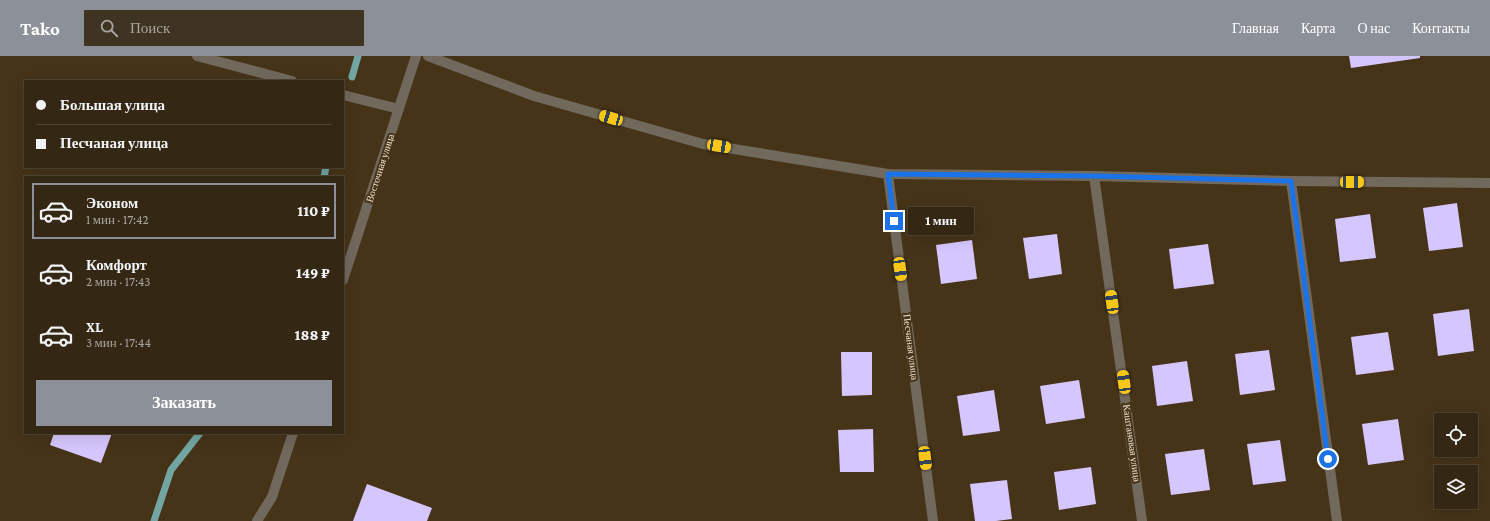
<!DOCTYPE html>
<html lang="ru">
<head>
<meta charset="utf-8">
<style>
	body { margin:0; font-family:"Crimson Pro",serif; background:#3f3321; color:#f1f3f6; height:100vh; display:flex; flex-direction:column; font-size:15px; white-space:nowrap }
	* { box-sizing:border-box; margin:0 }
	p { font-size:13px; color:#a9a5a0 }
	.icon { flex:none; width:22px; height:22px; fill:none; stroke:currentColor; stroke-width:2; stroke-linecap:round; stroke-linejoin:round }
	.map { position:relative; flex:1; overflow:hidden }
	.details { position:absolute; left:24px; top:120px; width:320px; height:258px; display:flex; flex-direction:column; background:#342713; border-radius:0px; box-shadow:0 4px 16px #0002,0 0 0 1px #4e4433 }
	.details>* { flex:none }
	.banner { position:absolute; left:24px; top:24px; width:320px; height:88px; border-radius:0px; box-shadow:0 4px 16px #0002,0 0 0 1px #4e4433; display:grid; align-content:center; height:88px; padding:0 12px; background:#342713 }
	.buttons { position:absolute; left:1434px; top:357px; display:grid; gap:8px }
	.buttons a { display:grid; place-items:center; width:44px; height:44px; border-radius:0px; background:#342713; box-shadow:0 4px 16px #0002,0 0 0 1px #4e4433; font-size:20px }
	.end { position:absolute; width:18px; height:18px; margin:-9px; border:5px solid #1a73e8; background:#fff; box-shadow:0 0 0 2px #fff }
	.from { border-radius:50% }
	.bubble { position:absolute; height:28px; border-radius:0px; background:#342713; box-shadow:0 4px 16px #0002,0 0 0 1px #4e4433; font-size:13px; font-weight:800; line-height:28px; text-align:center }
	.car { position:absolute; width:12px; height:24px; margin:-12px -6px; border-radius:5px; box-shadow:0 0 3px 1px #0007; background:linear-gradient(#f5c518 24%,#345 0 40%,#f5c518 0 76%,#345 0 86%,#f5c518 0) }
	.banner b { display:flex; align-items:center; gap:14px; height:38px; font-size:15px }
	.banner b+b { border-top:1px solid #4e4433 }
	.banner i { width:10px; height:10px; background:#f1f3f6 }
	ul { padding:7px 0 0; list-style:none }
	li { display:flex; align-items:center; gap:12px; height:56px; margin:0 8px 6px; padding:0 4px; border:2px solid transparent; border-radius:0px }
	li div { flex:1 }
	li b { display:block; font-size:15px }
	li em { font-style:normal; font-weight:800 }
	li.selected { border-color:#8c9099 }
	li>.icon { width:36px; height:36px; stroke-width:1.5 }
	.action { display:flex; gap:8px; margin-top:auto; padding:8px 12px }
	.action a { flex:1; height:46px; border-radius:0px; background:#8c9099; color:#fff; font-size:16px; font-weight:800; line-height:46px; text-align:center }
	header { display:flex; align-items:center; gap:24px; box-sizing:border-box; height:56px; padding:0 20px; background:#8c9099; color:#fff }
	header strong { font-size:19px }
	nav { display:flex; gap:22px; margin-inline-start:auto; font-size:14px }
	.search { width:280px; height:36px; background:#3f3321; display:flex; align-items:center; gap:10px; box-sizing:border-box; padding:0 14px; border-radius:0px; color:#a9a5a0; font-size:15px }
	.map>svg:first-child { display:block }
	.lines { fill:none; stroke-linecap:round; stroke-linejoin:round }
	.stream { stroke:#71a6a3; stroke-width:7 }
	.building { fill:#d6c6fe }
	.service { stroke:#72695d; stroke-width:10 }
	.minor { stroke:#72695d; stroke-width:10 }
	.route { stroke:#1a73e8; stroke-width:5 }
	.labels { text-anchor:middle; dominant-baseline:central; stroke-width:4; stroke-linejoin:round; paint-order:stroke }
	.street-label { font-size:10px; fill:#f0e5d5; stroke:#463419 }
</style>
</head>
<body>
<header>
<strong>Tako</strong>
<div class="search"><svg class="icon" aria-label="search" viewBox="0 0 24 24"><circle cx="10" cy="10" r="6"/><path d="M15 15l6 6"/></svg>Поиск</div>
<nav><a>Главная</a><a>Карта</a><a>О нас</a><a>Контакты</a></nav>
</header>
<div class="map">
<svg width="1490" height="465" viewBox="0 0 1490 465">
	<rect width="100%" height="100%" fill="#463419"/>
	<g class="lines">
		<g class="stream">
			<polyline points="352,21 358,0"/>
			<polyline points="324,121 326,111"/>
			<polyline points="154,465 171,414 200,377"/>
		</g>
	</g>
	<g class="building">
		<polygon points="1349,0 1420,0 1420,2 1351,12"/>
		<polygon points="1457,147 1463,191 1429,195 1423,152"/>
		<polygon points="1370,158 1376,202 1340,206 1335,163"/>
		<polygon points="1057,178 1062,218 1029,223 1023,182"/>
		<polygon points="972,184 977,223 941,228 936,189"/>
		<polygon points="1208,188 1214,228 1174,233 1169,193"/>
		<polygon points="1469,253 1474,295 1438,300 1433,258"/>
		<polygon points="1388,276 1394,314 1356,319 1351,281"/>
		<polygon points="1269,294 1275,334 1240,339 1235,298"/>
		<polygon points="841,296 872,296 872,339 842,340"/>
		<polygon points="1187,305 1193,345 1157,350 1152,310"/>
		<polygon points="1079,324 1085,362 1046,368 1040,330"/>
		<polygon points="994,334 1000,375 963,380 957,340"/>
		<polygon points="1398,363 1404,404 1368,409 1362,368"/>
		<polygon points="873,373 874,416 840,416 838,374"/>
		<polygon points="54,377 112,377 101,407 50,389"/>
		<polygon points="1280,384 1286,425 1253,429 1247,388"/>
		<polygon points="1204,393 1210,434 1171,439 1165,398"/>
		<polygon points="1091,411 1096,448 1059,454 1054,416"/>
		<polygon points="1007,424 1012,463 996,465 975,465 970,428"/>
		<polygon points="367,428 432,452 427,465 353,465"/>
	</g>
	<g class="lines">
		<polyline class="service" points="428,0 534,40 703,88 888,118 1094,120"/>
		<g class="minor">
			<polyline points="197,0 292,25"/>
			<polyline points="343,39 399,53"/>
			<polyline points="888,118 933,465"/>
			<polyline points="1291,125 1337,465"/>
			<polyline points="343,224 416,0"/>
			<polyline points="257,465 272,441 293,377"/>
			<polyline points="1142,465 1094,120 1291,125 1490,127"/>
		</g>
	</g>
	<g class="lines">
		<polyline class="route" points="894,165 888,118 1094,120 1291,125 1328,403"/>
	</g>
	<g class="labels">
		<g class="street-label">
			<text transform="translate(380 112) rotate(-72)">Восточная улица</text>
			<text transform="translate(911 291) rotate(83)">Песчаная улица</text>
			<text transform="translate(1132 387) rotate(82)">Каштановая улица</text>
		</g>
	</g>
</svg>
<div class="buttons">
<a><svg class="icon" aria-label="locate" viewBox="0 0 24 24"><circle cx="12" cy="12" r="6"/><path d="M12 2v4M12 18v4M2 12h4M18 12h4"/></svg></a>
<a><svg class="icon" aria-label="layers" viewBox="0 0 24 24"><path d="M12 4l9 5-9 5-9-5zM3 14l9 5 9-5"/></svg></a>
</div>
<i class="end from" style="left:1328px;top:403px"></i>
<i class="end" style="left:894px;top:165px"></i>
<div class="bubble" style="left:908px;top:151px;width:66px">1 мин</div>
<i class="car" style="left:611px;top:62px;rotate:286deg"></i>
<i class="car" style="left:719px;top:90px;rotate:99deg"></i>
<i class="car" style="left:1352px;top:126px;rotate:90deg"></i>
<i class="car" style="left:900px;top:213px;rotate:172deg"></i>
<i class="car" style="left:1112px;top:246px;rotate:352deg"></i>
<i class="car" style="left:1124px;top:326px;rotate:352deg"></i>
<i class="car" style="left:925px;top:402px;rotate:173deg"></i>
<div class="banner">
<b><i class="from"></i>Большая улица</b>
<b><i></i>Песчаная улица</b>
</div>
<section class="details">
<ul>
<li class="selected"><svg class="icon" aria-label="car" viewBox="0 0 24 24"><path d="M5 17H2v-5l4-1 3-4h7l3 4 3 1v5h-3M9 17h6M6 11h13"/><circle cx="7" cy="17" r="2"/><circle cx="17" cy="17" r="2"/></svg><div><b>Эконом</b><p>1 мин · 17:42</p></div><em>110 ₽</em></li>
<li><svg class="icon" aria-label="car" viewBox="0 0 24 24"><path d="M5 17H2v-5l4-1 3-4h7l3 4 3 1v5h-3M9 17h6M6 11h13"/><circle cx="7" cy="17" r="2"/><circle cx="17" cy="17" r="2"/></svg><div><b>Комфорт</b><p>2 мин · 17:43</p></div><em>149 ₽</em></li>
<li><svg class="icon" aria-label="car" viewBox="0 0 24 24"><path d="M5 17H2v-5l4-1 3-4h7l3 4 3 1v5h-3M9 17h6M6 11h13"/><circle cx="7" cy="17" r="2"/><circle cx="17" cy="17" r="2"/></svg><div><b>XL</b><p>3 мин · 17:44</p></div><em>188 ₽</em></li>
</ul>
<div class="action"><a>Заказать</a></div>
</section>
</div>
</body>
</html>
